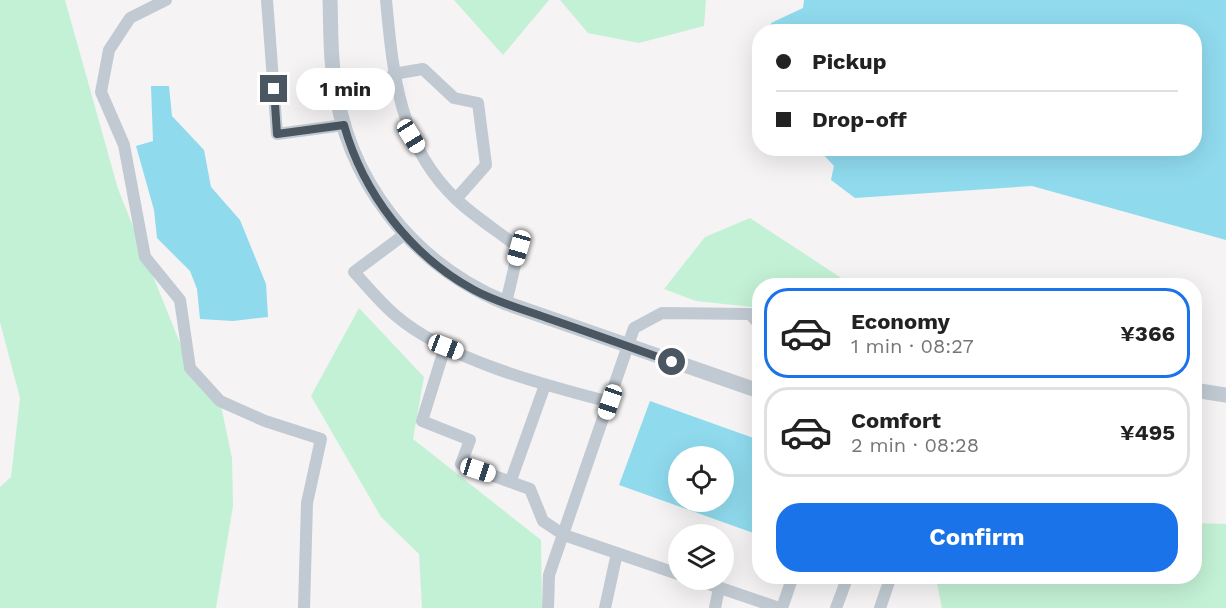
<!DOCTYPE html>
<html lang="en">
<head>
<meta charset="utf-8">
<style>
	body { margin:0; font-family:"Work Sans",sans-serif; background:#f6f6f6; color:#222; height:100vh; display:flex; flex-direction:column; font-size:22px; white-space:nowrap }
	* { box-sizing:border-box; margin:0 }
	p { font-size:20px; color:#767676 }
	.icon { flex:none; width:33px; height:33px; fill:none; stroke:currentColor; stroke-width:2; stroke-linecap:round; stroke-linejoin:round }
	.map { position:relative; flex:1; overflow:hidden }
	.drawer { position:absolute; left:752px; top:278px; width:450px; height:306px; display:flex; flex-direction:column; background:#fff; border-radius:24px; box-shadow:0 6px 24px #0002 }
	.drawer>* { flex:none }
	.guide { position:absolute; left:752px; top:24px; width:450px; height:132px; border-radius:24px; box-shadow:0 6px 24px #0002; display:grid; align-content:center; height:132px; padding:0 24px; background:#fff }
	.fabs { position:absolute; left:668px; top:446px; display:grid; gap:12px }
	.fabs a { display:grid; place-items:center; width:66px; height:66px; border-radius:50%; background:#fff; box-shadow:0 6px 24px #0002; font-size:30px }
	.end { position:absolute; width:27px; height:27px; margin:-14px; border:8px solid #4a5661; background:#fff; box-shadow:0 0 0 3px #fff }
	.from { border-radius:50% }
	.bubble { position:absolute; height:42px; border-radius:21px; background:#fff; box-shadow:0 6px 24px #0002; font-size:20px; font-weight:700; line-height:42px; text-align:center }
	.car { position:absolute; width:18px; height:36px; margin:-18px -9px; border-radius:8px; box-shadow:0 0 4px 2px #0007; background:linear-gradient(#fff 24%,#345 0 40%,#fff 0 76%,#345 0 86%,#fff 0) }
	.guide b { display:flex; align-items:center; gap:21px; height:57px; font-size:22px }
	.guide b+b { border-top:2px solid #e0e0e0 }
	.guide i { width:15px; height:15px; background:#222 }
	ul { padding:10px 0 0; list-style:none }
	li { display:flex; align-items:center; gap:18px; height:90px; margin:0 12px 9px; padding:0 12px; border:3px solid #e0e0e0; border-radius:24px }
	li div { flex:1 }
	li b { display:block; font-size:22px }
	li em { font-style:normal; font-weight:700 }
	li.current { border-color:#1a73e8 }
	li>.icon { width:54px; height:54px; stroke-width:1.5 }
	.button { display:flex; gap:12px; margin-top:auto; padding:12px 24px }
	.button a { flex:1; height:69px; border-radius:24px; background:#1a73e8; color:#fff; font-size:24px; font-weight:700; line-height:69px; text-align:center }
	.map>svg:first-child { display:block }
	.green { fill:#c3f1d5 }
	.water { fill:#90daee; fill-rule:evenodd }
	.lines { fill:none; stroke-linecap:round; stroke-linejoin:round }
	.minor { stroke:#c1cad2; stroke-width:12 }
	.tertiary { stroke:#c1cad2; stroke-width:15 }
	.route { stroke:#4a5661; stroke-width:8 }
</style>
</head>
<body>
<div class="map">
<svg width="1226" height="608" viewBox="0 0 1226 608">
	<rect width="100%" height="100%" fill="#f5f3f3"/>
	<g class="green">
		<polygon points="0,0 65,0 118,189 190,368 220,401 232,458 233,506 216,608 0,608 0,487 11,477 20,398 0,322"/>
		<polygon points="454,0 549,0 503,55"/>
		<polygon points="560,0 706,0 704,26 639,43 588,33"/>
		<polygon points="750,218 852,285 759,285 759,312 752,307 696,301 664,289 705,237"/>
		<polygon points="359,308 424,377 413,439 541,540 542,608 422,608 419,554 381,517 311,396"/>
		<polygon points="1194,523 1226,524 1226,608 942,608 937,584 939,576 1194,576"/>
	</g>
	<g class="water">
		<polygon points="804,0 1226,0 1226,240 1032,186 855,198 831,180 834,166 819,150 776,152 776,148 1194,148 1194,32 771,31 771,23 803,8"/>
		<polygon points="151,86 169,86 172,116 204,150 211,187 240,220 266,284 268,317 233,321 200,319 197,289 190,271 157,238 154,210 136,146 153,141"/>
		<path d="M 650,401 L 759,440 L 759,535 L 619,485 ZM 678,456 L 723,456 L 723,501 L 678,501 Z"/>
	</g>
	<g class="lines">
		<g class="minor">
			<polyline points="166,0 130,18 109,50 101,92 124,145 145,257 180,300 190,368 220,401 265,421 321,439 307,503 304,608"/>
			<polyline points="267,0 277,134 344,125"/>
			<path d="M 386,0 C 393,74 399,146 457,200 C 475,217 499,232 519,248 L 506,303"/>
			<polyline points="393,74 423,69 454,98 478,103 486,165 456,199"/>
			<path d="M 405,234 L 354,272 C 367,286 380,302 395,315 C 447,360 544,385 610,402"/>
			<polyline points="445,347 422,421 470,440 461,464 530,489 543,521 564,535 678,574"/>
			<polyline points="511,480 545,385"/>
			<polyline points="694,579 779,608"/>
			<polyline points="548,608 549,575 634,328 662,313 750,314 759,324"/>
			<polyline points="605,608 617,553"/>
			<polyline points="715,608 719,588"/>
			<polyline points="782,608 793,576"/>
			<polyline points="836,608 848,576"/>
			<polyline points="880,608 891,576"/>
		</g>
		<g class="tertiary">
			<path d="M 330,0 C 331,26 330,52 334,78 C 346,180 412,264 506,303 L 759,391"/>
			<polyline points="1194,390 1226,395"/>
		</g>
	</g>
	<g class="lines">
		<path class="route" d="M 274,89 L 277,134 L 344,125 C 363,193 411,256 474,290 C 496,302 522,309 547,318 C 588,332 630,347 672,362"/>
	</g>
</svg>
<div class="fabs">
<a><svg class="icon" aria-label="locate" viewBox="0 0 24 24"><circle cx="12" cy="12" r="6"/><path d="M12 2v4M12 18v4M2 12h4M18 12h4"/></svg></a>
<a><svg class="icon" aria-label="layers" viewBox="0 0 24 24"><path d="M12 4l9 5-9 5-9-5zM3 14l9 5 9-5"/></svg></a>
</div>
<i class="end from" style="left:672px;top:362px"></i>
<i class="end" style="left:274px;top:89px"></i>
<div class="bubble" style="left:296px;top:68px;width:99px">1 min</div>
<i class="car" style="left:411px;top:136px;rotate:148deg"></i>
<i class="car" style="left:519px;top:248px;rotate:196deg"></i>
<i class="car" style="left:446px;top:347px;rotate:111deg"></i>
<i class="car" style="left:610px;top:402px;rotate:199deg"></i>
<i class="car" style="left:478px;top:470px;rotate:108deg"></i>
<div class="guide">
<b><i class="from"></i>Pickup</b>
<b><i></i>Drop-off</b>
</div>
<section class="drawer">
<ul>
<li class="current"><svg class="icon" aria-label="car" viewBox="0 0 24 24"><path d="M5 17H2v-5l4-1 3-4h7l3 4 3 1v5h-3M9 17h6M6 11h13"/><circle cx="7" cy="17" r="2"/><circle cx="17" cy="17" r="2"/></svg><div><b>Economy</b><p>1 min · 08:27</p></div><em>¥366</em></li>
<li><svg class="icon" aria-label="car" viewBox="0 0 24 24"><path d="M5 17H2v-5l4-1 3-4h7l3 4 3 1v5h-3M9 17h6M6 11h13"/><circle cx="7" cy="17" r="2"/><circle cx="17" cy="17" r="2"/></svg><div><b>Comfort</b><p>2 min · 08:28</p></div><em>¥495</em></li>
</ul>
<div class="button"><a>Confirm</a></div>
</section>
</div>
</body>
</html>
